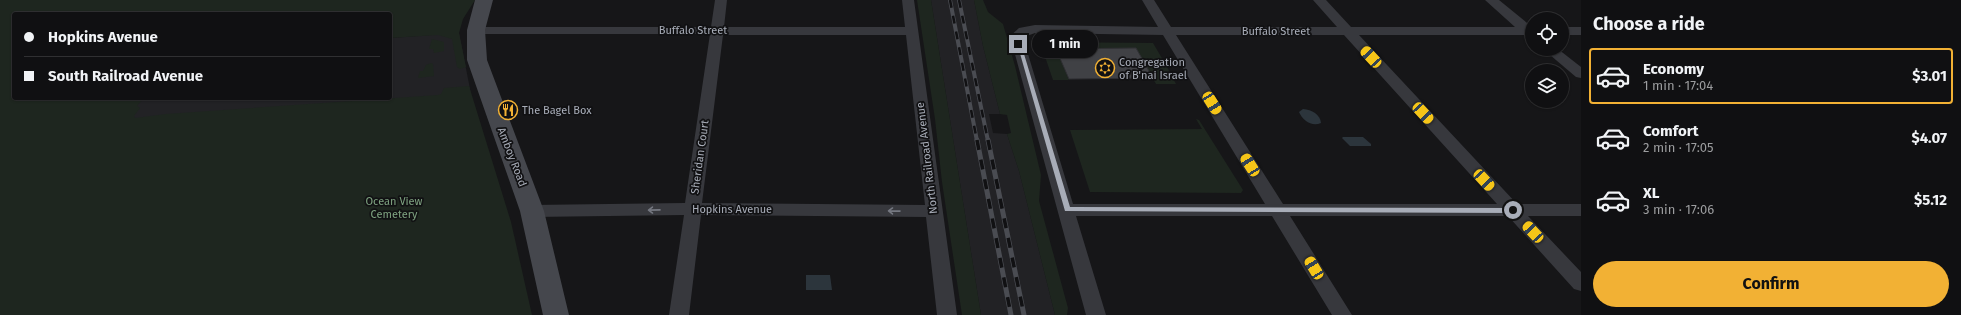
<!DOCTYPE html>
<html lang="en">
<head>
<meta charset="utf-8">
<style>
	body { margin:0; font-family:"Fira Sans",sans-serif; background:#19191b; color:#f1f3f6; height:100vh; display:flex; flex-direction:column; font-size:15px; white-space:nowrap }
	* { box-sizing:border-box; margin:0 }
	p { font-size:13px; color:#9c9d9f }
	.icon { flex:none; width:22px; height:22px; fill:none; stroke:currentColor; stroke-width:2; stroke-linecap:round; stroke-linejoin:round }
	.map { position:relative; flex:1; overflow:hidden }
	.sheet { display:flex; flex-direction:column; background:#101012; width:380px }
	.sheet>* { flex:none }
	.guide { position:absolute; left:12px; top:12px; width:380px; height:88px; border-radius:4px; box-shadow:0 1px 3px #0004,0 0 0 1px #303032; display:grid; align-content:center; height:88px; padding:0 12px; background:#101012 }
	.tools { position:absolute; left:1525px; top:12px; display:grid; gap:8px }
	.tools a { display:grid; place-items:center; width:44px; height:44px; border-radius:50%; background:#101012; box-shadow:0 1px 3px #0004,0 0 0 1px #303032; font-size:20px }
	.end { position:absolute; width:18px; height:18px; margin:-9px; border:5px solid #a8adb8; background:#111; box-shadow:0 0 0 2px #111 }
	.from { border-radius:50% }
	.bubble { position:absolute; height:28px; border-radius:14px; background:#101012; box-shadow:0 1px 3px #0004,0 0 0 1px #303032; font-size:13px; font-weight:700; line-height:28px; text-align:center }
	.car { position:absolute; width:12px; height:24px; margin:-12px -6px; border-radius:5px; box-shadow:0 0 3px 1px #0007; background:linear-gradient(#f5c518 24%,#345 0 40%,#f5c518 0 76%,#345 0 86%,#f5c518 0) }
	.guide b { display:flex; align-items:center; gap:14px; height:38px; font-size:15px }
	.guide b+b { border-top:1px solid #303032 }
	.guide i { width:10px; height:10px; background:#f1f3f6 }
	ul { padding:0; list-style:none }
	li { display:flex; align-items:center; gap:12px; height:56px; margin:0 8px 6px; padding:0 4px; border:2px solid transparent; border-radius:4px }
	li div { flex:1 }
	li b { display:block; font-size:15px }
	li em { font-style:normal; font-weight:700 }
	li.current { border-color:#f2b134 }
	li>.icon { width:36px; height:36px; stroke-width:1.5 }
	h2 { padding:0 12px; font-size:18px; line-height:48px }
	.action { display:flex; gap:8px; margin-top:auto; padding:8px 12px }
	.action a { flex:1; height:46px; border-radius:24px; background:#f2b134; color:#111; font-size:16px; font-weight:700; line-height:46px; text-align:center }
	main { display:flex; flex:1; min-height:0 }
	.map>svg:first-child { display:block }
	.built { fill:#222225 }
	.green { fill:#1e261f }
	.water { fill:#2c353c }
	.building { fill:#404145; stroke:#303034 }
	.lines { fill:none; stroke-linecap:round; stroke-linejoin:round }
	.minor { fill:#37383d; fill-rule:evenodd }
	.secondary { fill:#45474d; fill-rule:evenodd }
	.rail-far1-casing { stroke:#4a4c52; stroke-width:4 }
	.rail-casing { stroke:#4a4c52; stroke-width:5 }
	.rail-far1 { stroke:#111113; stroke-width:2.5; stroke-dasharray:8; stroke-linecap:butt }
	.rail { stroke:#111113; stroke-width:3.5; stroke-dasharray:10; stroke-linecap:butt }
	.oneway { stroke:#757881 }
	.route { fill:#a8adb8 }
	.labels { text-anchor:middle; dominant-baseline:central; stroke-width:3.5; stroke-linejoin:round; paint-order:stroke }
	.street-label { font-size:11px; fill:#a8adb8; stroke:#111113 }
	.poi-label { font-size:11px; fill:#a8adb8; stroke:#111113; text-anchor:start }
	.park-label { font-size:11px; fill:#7fa381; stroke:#111113 }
</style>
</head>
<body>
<main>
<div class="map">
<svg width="1581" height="315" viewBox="0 0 1581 315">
	<rect width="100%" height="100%" fill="#161618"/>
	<g class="built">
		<polygon points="931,0 974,0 983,46 1000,114 989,114 993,133 1007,134 1019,171 1055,315 981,315"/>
		<polygon points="459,33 471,94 128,119 136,98 390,98 390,38"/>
	</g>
	<g class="green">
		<polygon points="0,0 475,0 463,19 459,33 466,67 460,69 457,67 452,39 438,35 390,38 390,14 14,14 14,98 148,98 142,100 137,106 140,108 134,116 135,118 166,114 438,95 441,94 444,88 469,86 511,222 532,315 0,315"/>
		<polygon points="917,0 931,0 981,315 962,315 942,182 935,119"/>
		<polygon points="974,0 983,0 988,12 1003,24 1015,66 1041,175 1039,201 1068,308 1067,315 1055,315 1019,171 1007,134 1011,133 1007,115 1000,114 983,46"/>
		<polygon points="432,39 444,42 444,51 434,53 433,49 429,49"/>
		<polygon points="1040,42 1153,43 1163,60 1142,60 1136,48 1056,49 1069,80 1053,80"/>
		<polygon points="431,63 433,64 434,76 418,78 420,71 423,71 426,65"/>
		<polygon points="1166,65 1176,84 1156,84 1146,66"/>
		<polygon points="1196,119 1199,120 1243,190 1241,193 1090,192 1070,130 1202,129"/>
	</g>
	<g class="water">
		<path d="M 1303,109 C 1312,110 1320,114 1321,123 C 1312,127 1303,121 1299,112 Z"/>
		<polygon points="1343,137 1363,137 1371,144 1371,146 1350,146 1342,138"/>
		<polygon points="806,275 830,275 832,290 806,290"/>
	</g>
	<polygon class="building" points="1136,48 1153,78 1069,79 1056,49"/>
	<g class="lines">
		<g class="minor">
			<path d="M 715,0 L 727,0 L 724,27 L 905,27 L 902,0 L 914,0 L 957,315 L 937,315 L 926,217 L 701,215 L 689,315 L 669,315 L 684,215 L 532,217 L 526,215 L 523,211 L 526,207 L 532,205 L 685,203 L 710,34 L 475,34 L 470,33 L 468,30 L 470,27 L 711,27 ZM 723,35 L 906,35 L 925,205 L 702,203 Z"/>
			<path d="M 1142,0 L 1154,0 L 1171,27 L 1337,27 L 1313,0 L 1326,0 L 1351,27 L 1515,27 L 1485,0 L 1499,0 L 1532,27 L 1532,38 L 1524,35 L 1359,35 L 1517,204 L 1581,204 L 1581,216 L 1528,216 L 1581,272 L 1581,291 L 1574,289 L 1508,216 L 1290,216 L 1352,315 L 1332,315 L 1272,216 L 1076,216 L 1106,315 L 1086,315 L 1010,36 L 1019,28 L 1035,25 L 1158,27 ZM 1035,33 L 1163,35 L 1265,204 L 1073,204 L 1025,44 L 1024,37 ZM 1176,35 L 1344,35 L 1497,204 L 1283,204 Z"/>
			<rect x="1562" y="27" width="19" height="8"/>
			<polygon points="1543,49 1558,49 1581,67 1581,78 1576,77"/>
		</g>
		<polygon class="secondary" points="475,0 493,0 485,30 487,60 544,211 569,315 543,315 520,211 467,60 467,30"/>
		<g class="rail-far1-casing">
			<g id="rail-far1">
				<polyline points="950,0 977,141"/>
				<polyline points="959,0 988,141"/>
			</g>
		</g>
		<g class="rail-casing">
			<g id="rail">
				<polyline points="977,140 1011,315"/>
				<polyline points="988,140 1024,315"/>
			</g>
		</g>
		<use href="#rail-far1" class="rail-far1"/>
		<use href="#rail" class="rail"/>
	</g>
	<defs><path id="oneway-shaft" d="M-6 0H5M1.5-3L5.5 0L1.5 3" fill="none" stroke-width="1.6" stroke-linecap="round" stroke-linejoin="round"/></defs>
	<g class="oneway">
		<use href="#oneway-shaft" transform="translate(654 210) rotate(179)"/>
		<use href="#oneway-shaft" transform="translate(894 211) rotate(-179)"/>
	</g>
	<polygon class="route" points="1017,43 1021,44 1070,207 1513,208 1516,210 1513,213 1065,211"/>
	<defs>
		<g id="synagogue-ring" transform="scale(1)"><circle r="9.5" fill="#111113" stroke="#f2b134" stroke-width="1.5"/><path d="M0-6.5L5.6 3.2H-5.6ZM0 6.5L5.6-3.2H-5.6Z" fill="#f2b134"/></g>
		<g id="restaurant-ring" transform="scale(1)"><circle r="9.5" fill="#111113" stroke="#f2b134" stroke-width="1.5"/><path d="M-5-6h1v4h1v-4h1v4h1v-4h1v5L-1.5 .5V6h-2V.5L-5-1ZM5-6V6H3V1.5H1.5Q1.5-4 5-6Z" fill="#f2b134"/></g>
	</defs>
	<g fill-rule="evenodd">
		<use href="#synagogue-ring" x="1105" y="68"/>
		<use href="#restaurant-ring" x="508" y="110"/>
	</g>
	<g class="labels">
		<g class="street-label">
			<text x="693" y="30">Buffalo Street</text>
			<text x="1276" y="31">Buffalo Street</text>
			<text transform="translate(512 157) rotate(69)">Amboy Road</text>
			<text transform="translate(700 157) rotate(-82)">Sheridan Court</text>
			<text transform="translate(927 158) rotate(-97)">North Railroad Avenue</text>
			<text x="732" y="209">Hopkins Avenue</text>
		</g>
		<g class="poi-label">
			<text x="1119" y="62">Congregation<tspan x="1119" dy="13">of B'nai Israel</tspan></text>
			<text x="522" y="110">The Bagel Box</text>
		</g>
		<g class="park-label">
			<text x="394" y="201">Ocean View<tspan x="394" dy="13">Cemetery</tspan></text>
		</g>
	</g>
</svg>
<div class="tools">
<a><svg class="icon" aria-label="locate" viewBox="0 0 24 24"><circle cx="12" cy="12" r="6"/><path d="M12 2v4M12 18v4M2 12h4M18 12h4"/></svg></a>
<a><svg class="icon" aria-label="layers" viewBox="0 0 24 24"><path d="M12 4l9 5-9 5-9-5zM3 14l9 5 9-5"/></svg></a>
</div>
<i class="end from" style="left:1513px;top:210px"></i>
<i class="end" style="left:1018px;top:44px"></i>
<div class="bubble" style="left:1032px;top:30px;width:66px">1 min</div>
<i class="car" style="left:1371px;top:57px;rotate:317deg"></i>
<i class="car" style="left:1212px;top:103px;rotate:148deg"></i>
<i class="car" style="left:1423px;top:113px;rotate:137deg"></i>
<i class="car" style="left:1250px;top:165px;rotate:328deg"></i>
<i class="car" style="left:1484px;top:180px;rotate:137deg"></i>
<i class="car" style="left:1533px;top:232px;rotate:317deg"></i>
<i class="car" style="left:1314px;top:268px;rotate:329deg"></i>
<div class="guide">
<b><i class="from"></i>Hopkins Avenue</b>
<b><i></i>South Railroad Avenue</b>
</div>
</div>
<section class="sheet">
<h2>Choose a ride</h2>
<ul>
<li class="current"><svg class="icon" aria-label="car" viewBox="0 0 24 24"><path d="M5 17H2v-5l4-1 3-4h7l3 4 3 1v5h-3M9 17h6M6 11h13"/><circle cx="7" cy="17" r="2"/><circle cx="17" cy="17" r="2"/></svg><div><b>Economy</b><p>1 min · 17:04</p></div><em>$3.01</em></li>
<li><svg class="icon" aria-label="car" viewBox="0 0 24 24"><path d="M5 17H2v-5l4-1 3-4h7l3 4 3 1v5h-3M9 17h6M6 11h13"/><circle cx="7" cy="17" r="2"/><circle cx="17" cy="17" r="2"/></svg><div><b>Comfort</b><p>2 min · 17:05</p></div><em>$4.07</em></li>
<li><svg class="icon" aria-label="car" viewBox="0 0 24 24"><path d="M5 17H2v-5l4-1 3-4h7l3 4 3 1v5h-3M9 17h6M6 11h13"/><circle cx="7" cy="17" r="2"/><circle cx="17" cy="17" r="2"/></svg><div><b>XL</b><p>3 min · 17:06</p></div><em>$5.12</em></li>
</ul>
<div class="action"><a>Confirm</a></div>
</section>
</main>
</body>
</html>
